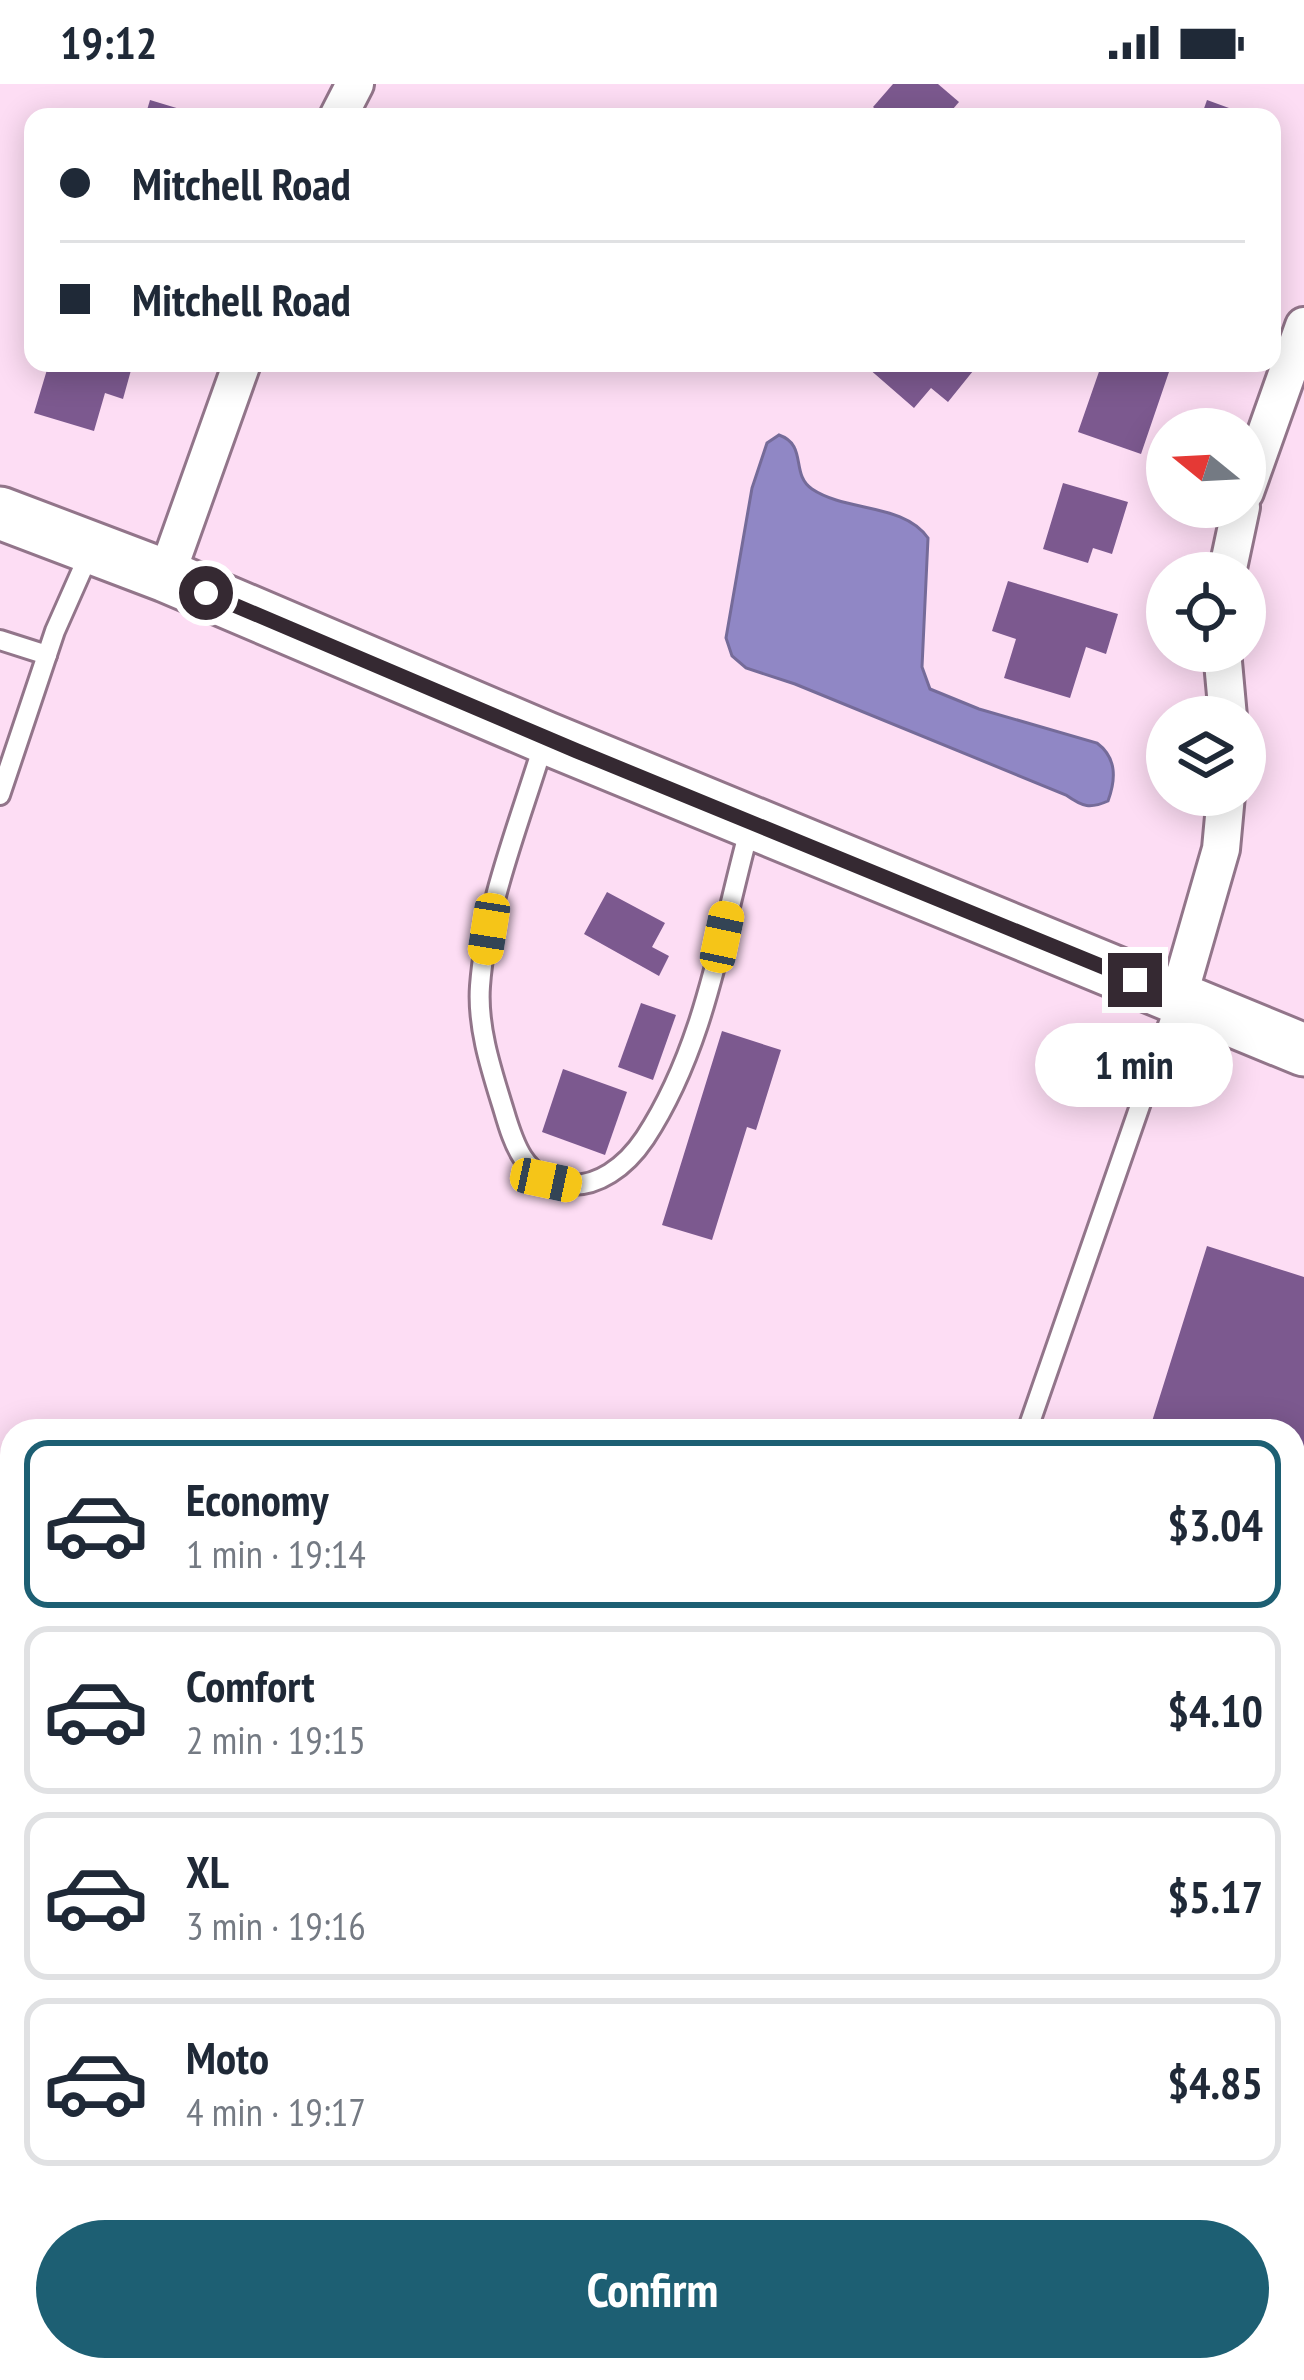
<!DOCTYPE html>
<html lang="en">
<head>
<meta charset="utf-8">
<style>
	body { margin:0; font-family:"PT Sans Narrow",sans-serif; background:#f6f6f7; color:#1f2937; height:100vh; display:flex; flex-direction:column; font-size:45px; white-space:nowrap }
	* { box-sizing:border-box; margin:0 }
	p { font-size:39px; color:#747a83 }
	.icon { flex:none; width:66px; height:66px; fill:none; stroke:currentColor; stroke-width:2; stroke-linecap:round; stroke-linejoin:round }
	.map { position:relative; flex:1; overflow:hidden }
	.panel { position:absolute; left:0px; top:1335px; width:1305px; height:963px; display:flex; flex-direction:column; background:#fff; border-radius:36px 36px 0 0; box-shadow:0 6px 30px #0003 }
	.panel>* { flex:none }
	.top-card { position:absolute; left:24px; top:24px; width:1257px; height:264px; border-radius:24px; box-shadow:0 6px 30px #0003; display:grid; align-content:center; height:264px; padding:0 36px; background:#fff }
	.needle { width:78px; rotate:288deg }
	.tools { position:absolute; left:1146px; top:324px; display:grid; gap:24px }
	.tools a { display:grid; place-items:center; width:120px; height:120px; border-radius:50%; background:#fff; box-shadow:0 6px 30px #0003; font-size:60px }
	.end { position:absolute; width:54px; height:54px; margin:-27px; border:15px solid #352932; background:#fff; box-shadow:0 0 0 6px #fff }
	.from { border-radius:50% }
	.bubble { position:absolute; height:84px; border-radius:42px; background:#fff; box-shadow:0 6px 30px #0003; font-size:39px; font-weight:700; line-height:84px; text-align:center }
	.car { position:absolute; width:36px; height:72px; margin:-36px -18px; border-radius:15px; box-shadow:0 0 9px 3px #0007; background:linear-gradient(#f5c518 24%,#345 0 40%,#f5c518 0 76%,#345 0 86%,#f5c518 0) }
	.top-card b { display:flex; align-items:center; gap:42px; height:114px; font-size:45px }
	.top-card b+b { border-top:3px solid #e0e1e3 }
	.top-card i { width:30px; height:30px; background:#1f2937 }
	ul { padding:21px 0 0; list-style:none }
	li { display:flex; align-items:center; gap:36px; height:168px; margin:0 24px 18px; padding:0 12px; border:6px solid #e0e1e3; border-radius:24px }
	li div { flex:1 }
	li b { display:block; font-size:45px }
	li em { font-style:normal; font-weight:700 }
	li.current { border-color:#1d5f73 }
	li>.icon { width:108px; height:108px; stroke-width:1.5 }
	.primary-button { display:flex; gap:24px; margin-top:auto; padding:24px 36px }
	.primary-button a { flex:1; height:138px; border-radius:72px; background:#1d5f73; color:#fff; font-size:48px; font-weight:700; line-height:138px; text-align:center }
	.status { display:flex; justify-content:space-between; align-items:center; height:84px; padding:0 60px; background:#fff; direction:ltr }
	.status svg { height:33px; fill:currentColor }
	.map>svg:first-child { display:block }
	.water { fill:#9087c5; stroke:#756b99; stroke-width:3 }
	.building { fill:#7c598f }
	.lines { fill:none; stroke-linecap:round; stroke-linejoin:round }
	.lane-casing { stroke:#92758a; stroke-width:24 }
	.street-casing { stroke:#92758a; stroke-width:42 }
	.secondary-casing { stroke:#92758a; stroke-width:57 }
	.lane { stroke:#fff; stroke-width:18 }
	.street { stroke:#fff; stroke-width:36 }
	.secondary { stroke:#fff; stroke-width:51 }
	.route { stroke:#352932; stroke-width:15 }
</style>
</head>
<body>
<div class="status"><b>19:12</b><svg viewBox="0 0 49 12"><path d="M0 12V9h3v3zM5 12V6h3v6zM10 12V3h3v9zM15 12V0h3v12zM26 1h20v11H26zM47 4h2v5h-2z"/></svg></div>
<div class="map">
<svg width="1304" height="2296" viewBox="0 0 1304 2296">
	<rect width="100%" height="100%" fill="#fdddf4"/>
	<path class="water" d="M 779,351 C 808,361 790,390 812,405 C 846,428 904,419 928,454 L 922,583 L 930,605 L 979,625 L 1097,659 C 1117,674 1116,695 1108,717 C 1090,725 1083,723 1066,711 L 795,600 L 746,584 L 732,572 L 726,554 L 752,404 L 767,359 Z"/>
	<g class="building">
		<polygon points="893,0 938,0 959,18 946,33 884,33 873,23"/>
		<polygon points="150,16 203,32 202,33 145,33"/>
		<polygon points="1207,16 1251,32 1251,33 1201,33"/>
		<polygon points="49,279 133,279 123,315 105,309 94,347 34,329"/>
		<polygon points="873,279 964,279 973,287 948,318 931,304 914,324 868,284"/>
		<polygon points="1102,279 1125,286 1127,279 1153,279 1170,285 1141,370 1078,348"/>
		<polygon points="1063,399 1128,418 1112,470 1093,464 1088,479 1043,465"/>
		<polygon points="1008,497 1118,530 1106,570 1086,563 1070,614 1004,594 1016,555 992,547"/>
		<polygon points="607,808 665,839 652,863 669,872 659,892 584,850"/>
		<polygon points="641,919 676,931 653,996 618,983"/>
		<polygon points="722,947 781,966 756,1046 747,1043 712,1156 662,1141"/>
		<polygon points="563,985 627,1008 605,1071 542,1048"/>
		<polygon points="1207,1162 1304,1193 1304,1515 1297,1537 1293,1535 1293,1347 1149,1347"/>
		<polygon points="0,1880 12,1884 12,2195 0,2191"/>
		<polygon points="1293,2131 1304,2134 1304,2296 1028,2296 1031,2286 1293,2286"/>
	</g>
	<g class="lines">
		<g class="lane-casing">
			<g id="lane">
				<polyline points="0,556 47,571"/>
				<path d="M 545,655 C 521,735 486,819 480,902 C 477,944 492,988 504,1027 C 514,1061 524,1092 562,1100 C 597,1106 627,1081 645,1054 C 706,961 721,848 750,743"/>
				<polyline points="0,711 55,547 90,468"/>
				<polyline points="1027,1347 1176,918"/>
				<polyline points="1293,1699 1304,1687"/>
				<polyline points="0,1836 12,1840"/>
				<polyline points="1293,2091 1304,2094"/>
				<polyline points="79,2296 82,2286"/>
				<polyline points="988,2296 991,2286"/>
			</g>
		</g>
		<g class="street-casing">
			<g id="street">
				<polyline points="338,33 355,0"/>
				<polyline points="1245,408 1304,242"/>
				<polyline points="1227,489 1241,423"/>
				<polyline points="166,492 242,279"/>
				<polyline points="1222,567 1228,633"/>
				<polyline points="1178,914 1221,765 1226,711"/>
			</g>
		</g>
		<g class="secondary-casing">
			<polyline id="secondary" points="0,429 166,492 546,654 1304,966"/>
		</g>
		<use href="#lane" class="lane"/>
		<use href="#street" class="street"/>
		<use href="#secondary" class="secondary"/>
	</g>
	<g class="lines">
		<polyline class="route" points="206,509 577,667 1135,896"/>
	</g>
</svg>
<div class="tools">
<a><svg class="needle" viewBox="-14 -14 28 28"><path d="M0-13l5 13h-10z" fill="#e53935"/><path d="M0 13l5-13h-10z" fill="#747a83"/></svg></a>
<a><svg class="icon" aria-label="locate" viewBox="0 0 24 24"><circle cx="12" cy="12" r="6"/><path d="M12 2v4M12 18v4M2 12h4M18 12h4"/></svg></a>
<a><svg class="icon" aria-label="layers" viewBox="0 0 24 24"><path d="M12 4l9 5-9 5-9-5zM3 14l9 5 9-5"/></svg></a>
</div>
<i class="end from" style="left:206px;top:509px"></i>
<i class="end" style="left:1135px;top:896px"></i>
<div class="bubble" style="left:1035px;top:939px;width:198px">1 min</div>
<i class="car" style="left:489px;top:845px;rotate:189deg"></i>
<i class="car" style="left:722px;top:853px;rotate:12deg"></i>
<i class="car" style="left:546px;top:1096px;rotate:102deg"></i>
<div class="top-card">
<b><i class="from"></i>Mitchell Road</b>
<b><i></i>Mitchell Road</b>
</div>
<section class="panel">
<ul>
<li class="current"><svg class="icon" aria-label="car" viewBox="0 0 24 24"><path d="M5 17H2v-5l4-1 3-4h7l3 4 3 1v5h-3M9 17h6M6 11h13"/><circle cx="7" cy="17" r="2"/><circle cx="17" cy="17" r="2"/></svg><div><b>Economy</b><p>1 min · 19:14</p></div><em>$3.04</em></li>
<li><svg class="icon" aria-label="car" viewBox="0 0 24 24"><path d="M5 17H2v-5l4-1 3-4h7l3 4 3 1v5h-3M9 17h6M6 11h13"/><circle cx="7" cy="17" r="2"/><circle cx="17" cy="17" r="2"/></svg><div><b>Comfort</b><p>2 min · 19:15</p></div><em>$4.10</em></li>
<li><svg class="icon" aria-label="car" viewBox="0 0 24 24"><path d="M5 17H2v-5l4-1 3-4h7l3 4 3 1v5h-3M9 17h6M6 11h13"/><circle cx="7" cy="17" r="2"/><circle cx="17" cy="17" r="2"/></svg><div><b>XL</b><p>3 min · 19:16</p></div><em>$5.17</em></li>
<li><svg class="icon" aria-label="car" viewBox="0 0 24 24"><path d="M5 17H2v-5l4-1 3-4h7l3 4 3 1v5h-3M9 17h6M6 11h13"/><circle cx="7" cy="17" r="2"/><circle cx="17" cy="17" r="2"/></svg><div><b>Moto</b><p>4 min · 19:17</p></div><em>$4.85</em></li>
</ul>
<div class="primary-button"><a>Confirm</a></div>
</section>
</div>
</body>
</html>
